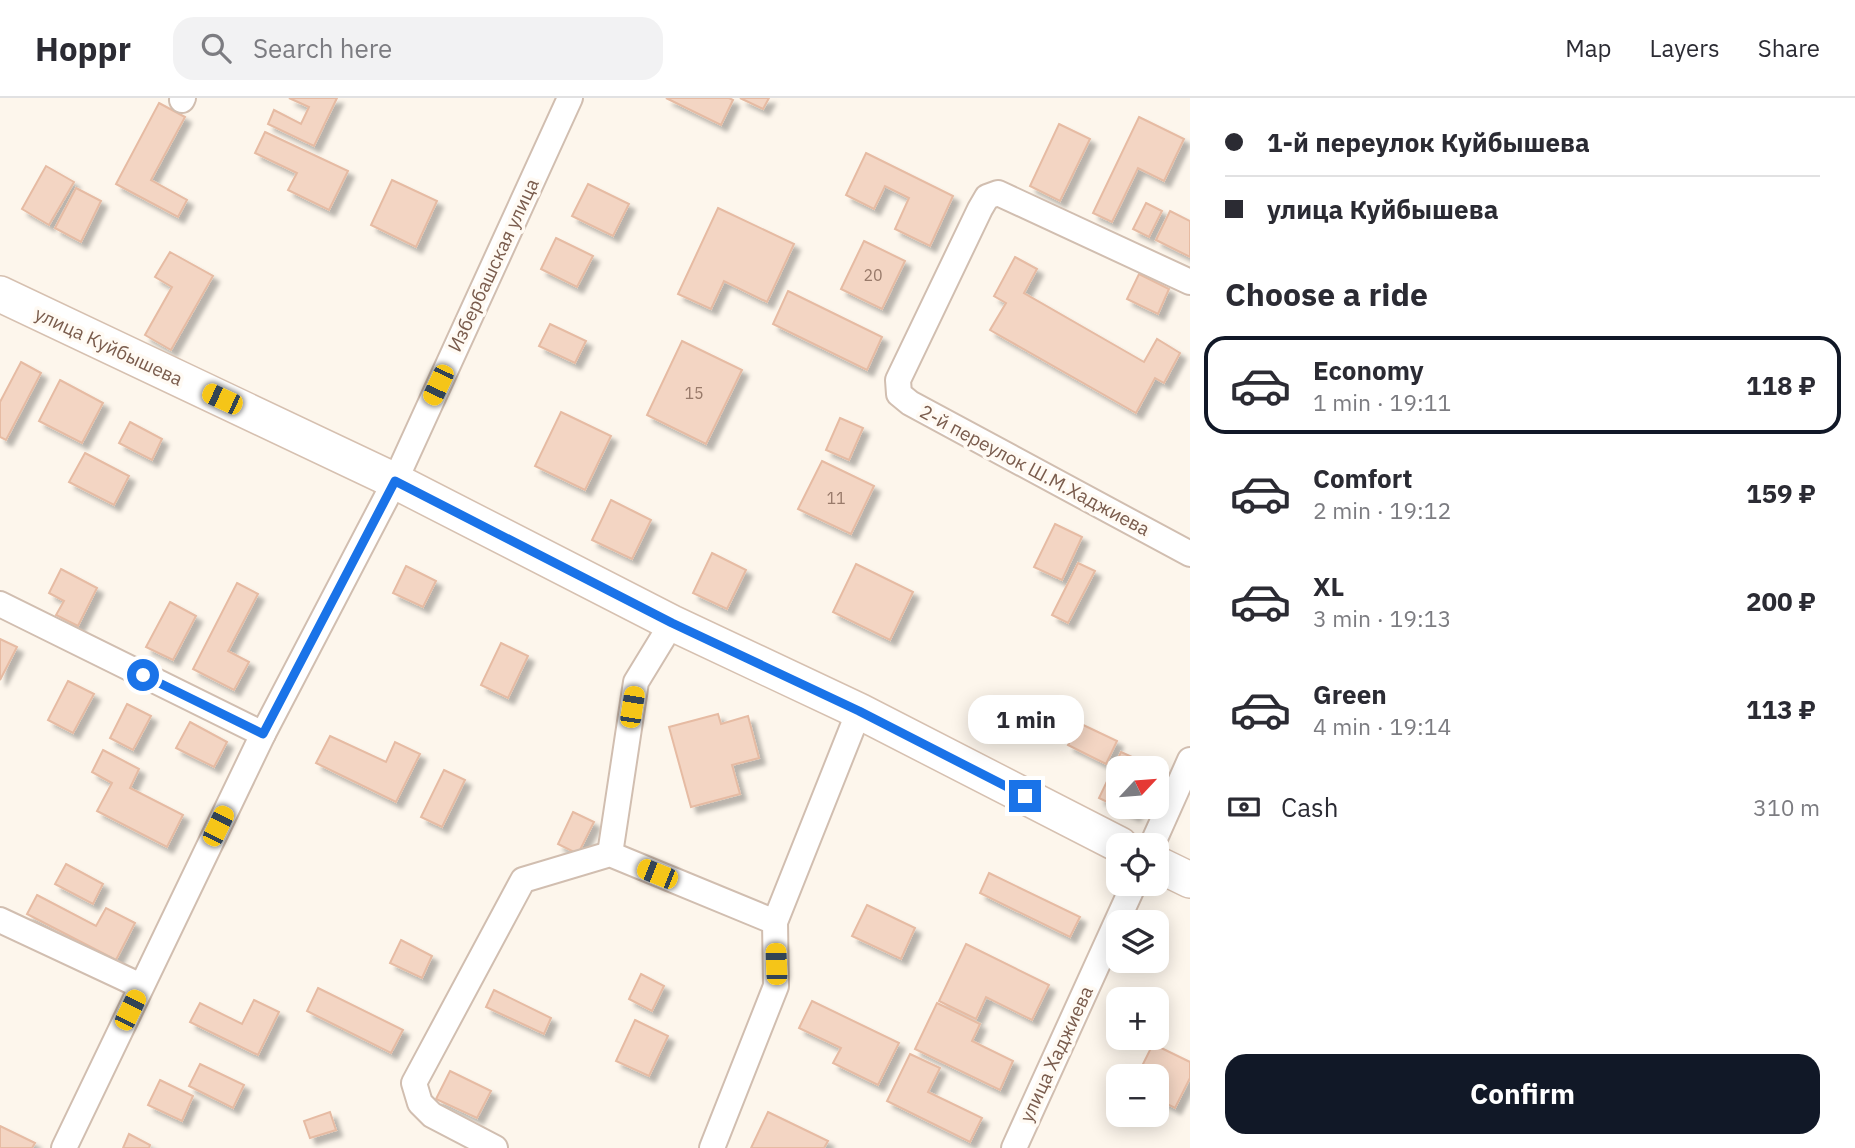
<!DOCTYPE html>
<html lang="en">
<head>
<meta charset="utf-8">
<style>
	body { margin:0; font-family:"IBM Plex Sans",sans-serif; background:#f2f2f3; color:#2b2b33; height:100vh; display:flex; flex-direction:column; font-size:26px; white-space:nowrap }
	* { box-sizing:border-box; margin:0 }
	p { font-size:23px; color:#7c7c81 }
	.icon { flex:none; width:38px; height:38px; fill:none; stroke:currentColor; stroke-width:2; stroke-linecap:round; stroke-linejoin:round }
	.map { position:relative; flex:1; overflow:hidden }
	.details { display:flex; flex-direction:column; background:#fff; width:665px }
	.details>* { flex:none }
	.hud { display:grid; align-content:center; height:154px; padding:0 35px; background:#fff }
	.needle { width:46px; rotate:64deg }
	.buttons { position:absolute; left:1106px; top:658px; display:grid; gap:14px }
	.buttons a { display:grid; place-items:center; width:63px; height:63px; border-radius:14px; background:#fff; box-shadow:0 4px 18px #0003; font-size:35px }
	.end { position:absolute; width:32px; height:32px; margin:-16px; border:9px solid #1a73e8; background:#fff; box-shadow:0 0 0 4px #fff }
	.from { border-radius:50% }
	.bubble { position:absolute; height:49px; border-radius:21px; background:#fff; box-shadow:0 4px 18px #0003; font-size:23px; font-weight:700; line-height:49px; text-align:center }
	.car { position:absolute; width:21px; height:42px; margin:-21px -10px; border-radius:9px; box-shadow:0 0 5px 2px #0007; background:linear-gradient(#f5c518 24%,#345 0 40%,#f5c518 0 76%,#345 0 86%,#f5c518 0) }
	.hud b { display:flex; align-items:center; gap:24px; height:66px; font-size:26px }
	.hud b+b { border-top:2px solid #e1e1e2 }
	.hud i { width:18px; height:18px; background:#2b2b33 }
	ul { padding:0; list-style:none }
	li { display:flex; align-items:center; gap:21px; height:98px; margin:0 14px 10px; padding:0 21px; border:4px solid transparent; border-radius:21px }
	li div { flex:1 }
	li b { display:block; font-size:26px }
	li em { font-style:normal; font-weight:700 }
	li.active { border-color:#111827 }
	li>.icon { width:63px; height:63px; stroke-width:1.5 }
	h2 { padding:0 35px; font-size:32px; line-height:84px }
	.pay { display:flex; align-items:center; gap:18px; height:77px; padding:0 35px; font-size:26px }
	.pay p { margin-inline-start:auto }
	.primary-button { display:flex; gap:14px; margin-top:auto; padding:14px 35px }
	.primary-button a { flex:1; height:80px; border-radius:21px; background:#111827; color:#fff; font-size:28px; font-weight:700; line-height:80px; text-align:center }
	header { display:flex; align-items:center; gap:42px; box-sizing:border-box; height:98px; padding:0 35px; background:#fff; border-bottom:2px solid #e1e1e2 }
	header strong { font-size:33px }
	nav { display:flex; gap:38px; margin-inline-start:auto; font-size:24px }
	.search { width:490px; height:63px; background:#f2f2f3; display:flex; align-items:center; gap:18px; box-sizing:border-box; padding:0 24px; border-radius:21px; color:#7c7c81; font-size:26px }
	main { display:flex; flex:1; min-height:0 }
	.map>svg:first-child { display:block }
	.building { fill:#f3d5c3; stroke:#e6bba3; stroke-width:2; filter:url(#shadow) }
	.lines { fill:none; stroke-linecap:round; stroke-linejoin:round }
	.street-casing { stroke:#d1beb0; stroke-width:28 }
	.secondary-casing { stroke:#d6c0b0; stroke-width:38 }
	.street { stroke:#fff; stroke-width:24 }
	.secondary { stroke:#fff; stroke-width:35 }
	.route { stroke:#1a73e8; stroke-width:9 }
	.labels { text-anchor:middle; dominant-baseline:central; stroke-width:7; stroke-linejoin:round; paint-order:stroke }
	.number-label { font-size:16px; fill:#987a6a }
	.street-label { font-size:19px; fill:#7a5c4d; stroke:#fffaf3 }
</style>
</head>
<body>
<header>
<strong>Hoppr</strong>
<div class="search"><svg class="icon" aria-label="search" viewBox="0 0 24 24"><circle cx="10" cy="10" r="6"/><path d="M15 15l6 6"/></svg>Search here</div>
<nav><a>Map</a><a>Layers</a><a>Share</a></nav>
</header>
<main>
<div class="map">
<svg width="1190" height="1050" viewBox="0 0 1190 1050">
	<defs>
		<filter id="shadow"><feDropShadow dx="6" dy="6" stdDeviation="2" flood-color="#0004"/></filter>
	</defs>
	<rect width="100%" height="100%" fill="#fdf6ec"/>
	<g class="building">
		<polygon points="289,0 337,0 314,48 268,26 274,12 301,26 309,9"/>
		<polygon points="666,0 729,0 733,2 721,27"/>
		<polygon points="740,0 769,0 763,11"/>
		<polygon points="159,5 185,19 151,82 187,102 178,119 116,86"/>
		<polygon points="1139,19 1184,41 1164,83 1138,70 1112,124 1093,115"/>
		<polygon points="1059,26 1090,41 1060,103 1030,88"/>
		<polygon points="265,34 348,73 329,112 288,92 297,75 255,55"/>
		<polygon points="866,55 953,98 930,148 895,131 909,100 885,88 874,111 846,97"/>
		<polygon points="46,68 74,84 49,127 22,111"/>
		<polygon points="392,82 437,103 416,149 371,127"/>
		<polygon points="588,86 629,106 613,138 572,118"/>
		<polygon points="76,90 101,103 81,144 55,130"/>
		<polygon points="1146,105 1162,113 1149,139 1133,131"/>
		<polygon points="718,110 794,146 767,204 724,183 711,211 678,196"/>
		<polygon points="1170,113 1190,123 1190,159 1156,142"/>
		<polygon points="556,140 593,158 577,189 541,171"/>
		<polygon points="864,143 905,163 882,211 841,191"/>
		<polygon points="170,154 213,178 171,252 145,237 172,189 155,179"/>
		<polygon points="1015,159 1037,171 1024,195 1144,264 1157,241 1180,255 1164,285 1155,280 1136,315 990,232 1006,205 994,198"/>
		<polygon points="1139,176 1169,191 1158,216 1127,201"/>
		<polygon points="788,193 882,239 867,272 773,226"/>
		<polygon points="550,226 586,243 575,265 539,248"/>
		<polygon points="682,243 742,272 706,346 647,317"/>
		<polygon points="21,264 41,275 6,342 0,339 0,304"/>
		<polygon points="60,282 103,305 82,345 39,323"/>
		<polygon points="561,314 611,338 585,392 535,368"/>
		<polygon points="840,320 863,330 849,362 826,352"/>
		<polygon points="130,324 162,341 152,362 119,345"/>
		<polygon points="85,355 129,378 114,407 69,384"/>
		<polygon points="822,363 874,388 851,436 798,411"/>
		<polygon points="611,402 651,422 632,461 592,442"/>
		<polygon points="1055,426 1082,439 1062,482 1034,469"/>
		<polygon points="712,455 746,472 727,511 693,495"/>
		<polygon points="1078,465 1095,473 1068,525 1052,517"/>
		<polygon points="856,466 913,494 890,542 833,514"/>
		<polygon points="406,468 436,483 423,509 393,495"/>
		<polygon points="61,471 97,490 78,528 56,517 64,503 49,495"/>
		<polygon points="237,485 258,496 228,553 249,564 234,592 193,571"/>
		<polygon points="170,504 196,518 173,562 146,549"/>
		<polygon points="0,541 17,549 0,582"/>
		<polygon points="501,545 528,558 508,600 481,587"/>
		<polygon points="68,583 94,596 73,635 48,622"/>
		<polygon points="127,606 151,618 133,652 110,640"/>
		<polygon points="718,616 721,626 748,618 759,660 732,667 740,696 691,709 669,629"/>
		<polygon points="190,624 227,644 214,669 176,650"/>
		<polygon points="1079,625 1117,643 1106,666 1068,647"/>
		<polygon points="330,638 386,664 395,644 420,656 396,704 316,665"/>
		<polygon points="103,652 139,671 130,690 183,717 167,749 97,713 112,685 92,674"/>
		<polygon points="1121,654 1156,670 1118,670 1118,709 1138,709 1134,717 1099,700"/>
		<polygon points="444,672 465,682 442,729 421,719"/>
		<polygon points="573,714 594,724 578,756 558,746"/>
		<polygon points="66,766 103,786 93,806 55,786"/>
		<polygon points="989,775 1080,819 1070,839 980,795"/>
		<polygon points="37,797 96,828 106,810 135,825 116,862 27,816"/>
		<polygon points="867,807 915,830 901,861 852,838"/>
		<polygon points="401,842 432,858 422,880 390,865"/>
		<polygon points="966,846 1049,887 1032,922 986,899 976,921 939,903"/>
		<polygon points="641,876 664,888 652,913 629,901"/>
		<polygon points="318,890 403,932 391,955 307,913"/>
		<polygon points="494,892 551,920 544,936 486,909"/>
		<polygon points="254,902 279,914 258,957 190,924 200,905 242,926"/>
		<polygon points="812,903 899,945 878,987 833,965 841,950 799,930"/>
		<polygon points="937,905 980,926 972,943 1013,963 1000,992 915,951"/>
		<polygon points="635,922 668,938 649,978 616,963"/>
		<polygon points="1153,946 1190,964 1190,980 1175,1010 1157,1001 1157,978 1137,978"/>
		<polygon points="910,956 940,970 928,994 982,1020 970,1044 887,1003"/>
		<polygon points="200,966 244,987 233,1010 189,988"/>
		<polygon points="450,973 491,993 477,1020 436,1001"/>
		<polygon points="160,982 193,998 182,1023 148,1007"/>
		<polygon points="330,1014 336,1032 310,1040 304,1023"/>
		<polygon points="768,1014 828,1043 824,1050 751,1050"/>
		<polygon points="0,1028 35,1045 32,1050 0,1050"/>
		<polygon points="129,1036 150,1047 149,1050 123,1050"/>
	</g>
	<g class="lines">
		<g class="street-casing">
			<g id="street">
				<polyline points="182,2 183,0"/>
				<polyline points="1190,184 998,95 987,99 980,111 898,282 899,296 910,305 1190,456"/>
				<polyline points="0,506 263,636"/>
				<polyline points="1152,747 1190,662"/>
				<polyline points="610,756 636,584 672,525"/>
				<polyline points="0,822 141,888"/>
				<polyline points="64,1050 263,636 395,383 570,0"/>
				<polyline points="495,1050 432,1017 420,1005 414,985 523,782 610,756 775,824"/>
				<polyline points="712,1050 776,888 775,824 859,613"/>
				<polyline points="1014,1050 1134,786"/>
			</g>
		</g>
		<g class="secondary-casing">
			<g id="secondary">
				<polyline points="0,196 395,383 672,525 859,613 1120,747"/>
				<polyline points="1157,766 1190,782"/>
			</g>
		</g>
		<use href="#street" class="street"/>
		<use href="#secondary" class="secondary"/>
	</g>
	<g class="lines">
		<polyline class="route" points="143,577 263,636 395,383 672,525 859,613 1025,698"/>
	</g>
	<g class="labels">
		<g class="number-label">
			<text x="873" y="177">20</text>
			<text x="694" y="295">15</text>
			<text x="836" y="400">11</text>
		</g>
		<g class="street-label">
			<text transform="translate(493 167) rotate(-65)">Избербашская улица</text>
			<text transform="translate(109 248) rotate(25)">улица Куйбышева</text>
			<text transform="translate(1035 372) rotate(28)">2-й переулок Ш.М.Хаджиева</text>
			<text transform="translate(1056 956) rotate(-65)">улица Хаджиева</text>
		</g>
	</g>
</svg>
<div class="buttons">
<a><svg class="needle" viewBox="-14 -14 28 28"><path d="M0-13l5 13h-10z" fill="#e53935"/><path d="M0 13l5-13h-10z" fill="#7c7c81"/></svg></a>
<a><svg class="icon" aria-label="locate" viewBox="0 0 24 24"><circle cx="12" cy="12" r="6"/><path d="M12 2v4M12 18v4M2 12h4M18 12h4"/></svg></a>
<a><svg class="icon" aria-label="layers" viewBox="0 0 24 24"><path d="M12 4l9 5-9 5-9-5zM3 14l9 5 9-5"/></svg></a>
<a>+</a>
<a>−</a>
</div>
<i class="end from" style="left:143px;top:577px"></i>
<i class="end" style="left:1025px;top:698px"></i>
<div class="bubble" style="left:968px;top:597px;width:116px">1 min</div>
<i class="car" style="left:438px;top:287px;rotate:205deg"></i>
<i class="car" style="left:222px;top:301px;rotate:295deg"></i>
<i class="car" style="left:632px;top:609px;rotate:9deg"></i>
<i class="car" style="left:218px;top:728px;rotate:26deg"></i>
<i class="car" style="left:657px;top:776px;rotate:292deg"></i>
<i class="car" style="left:776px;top:866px;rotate:358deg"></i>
<i class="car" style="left:130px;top:912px;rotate:26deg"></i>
</div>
<section class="details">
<div class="hud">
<b><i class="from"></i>1-й переулок Куйбышева</b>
<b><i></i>улица Куйбышева</b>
</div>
<h2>Choose a ride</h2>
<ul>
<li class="active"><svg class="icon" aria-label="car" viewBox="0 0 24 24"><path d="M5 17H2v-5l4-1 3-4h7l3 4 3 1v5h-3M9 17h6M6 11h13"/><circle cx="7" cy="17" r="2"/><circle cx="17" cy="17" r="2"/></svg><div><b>Economy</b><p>1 min · 19:11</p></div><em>118 ₽</em></li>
<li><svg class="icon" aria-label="car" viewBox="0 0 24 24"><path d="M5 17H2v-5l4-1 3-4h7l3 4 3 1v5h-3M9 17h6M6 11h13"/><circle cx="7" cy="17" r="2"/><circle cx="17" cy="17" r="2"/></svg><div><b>Comfort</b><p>2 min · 19:12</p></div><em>159 ₽</em></li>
<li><svg class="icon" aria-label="car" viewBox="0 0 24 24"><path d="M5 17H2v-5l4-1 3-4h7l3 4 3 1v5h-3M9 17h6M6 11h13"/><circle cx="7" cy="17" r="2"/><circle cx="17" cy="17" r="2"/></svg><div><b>XL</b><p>3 min · 19:13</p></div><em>200 ₽</em></li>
<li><svg class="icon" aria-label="car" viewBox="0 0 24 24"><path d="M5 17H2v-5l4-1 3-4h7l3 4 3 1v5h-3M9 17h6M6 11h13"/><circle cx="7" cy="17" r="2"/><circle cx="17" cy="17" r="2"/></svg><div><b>Green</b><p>4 min · 19:14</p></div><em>113 ₽</em></li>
</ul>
<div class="pay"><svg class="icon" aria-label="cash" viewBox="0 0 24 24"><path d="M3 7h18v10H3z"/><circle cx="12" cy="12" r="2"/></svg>Cash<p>310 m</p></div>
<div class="primary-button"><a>Confirm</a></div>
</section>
</main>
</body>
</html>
